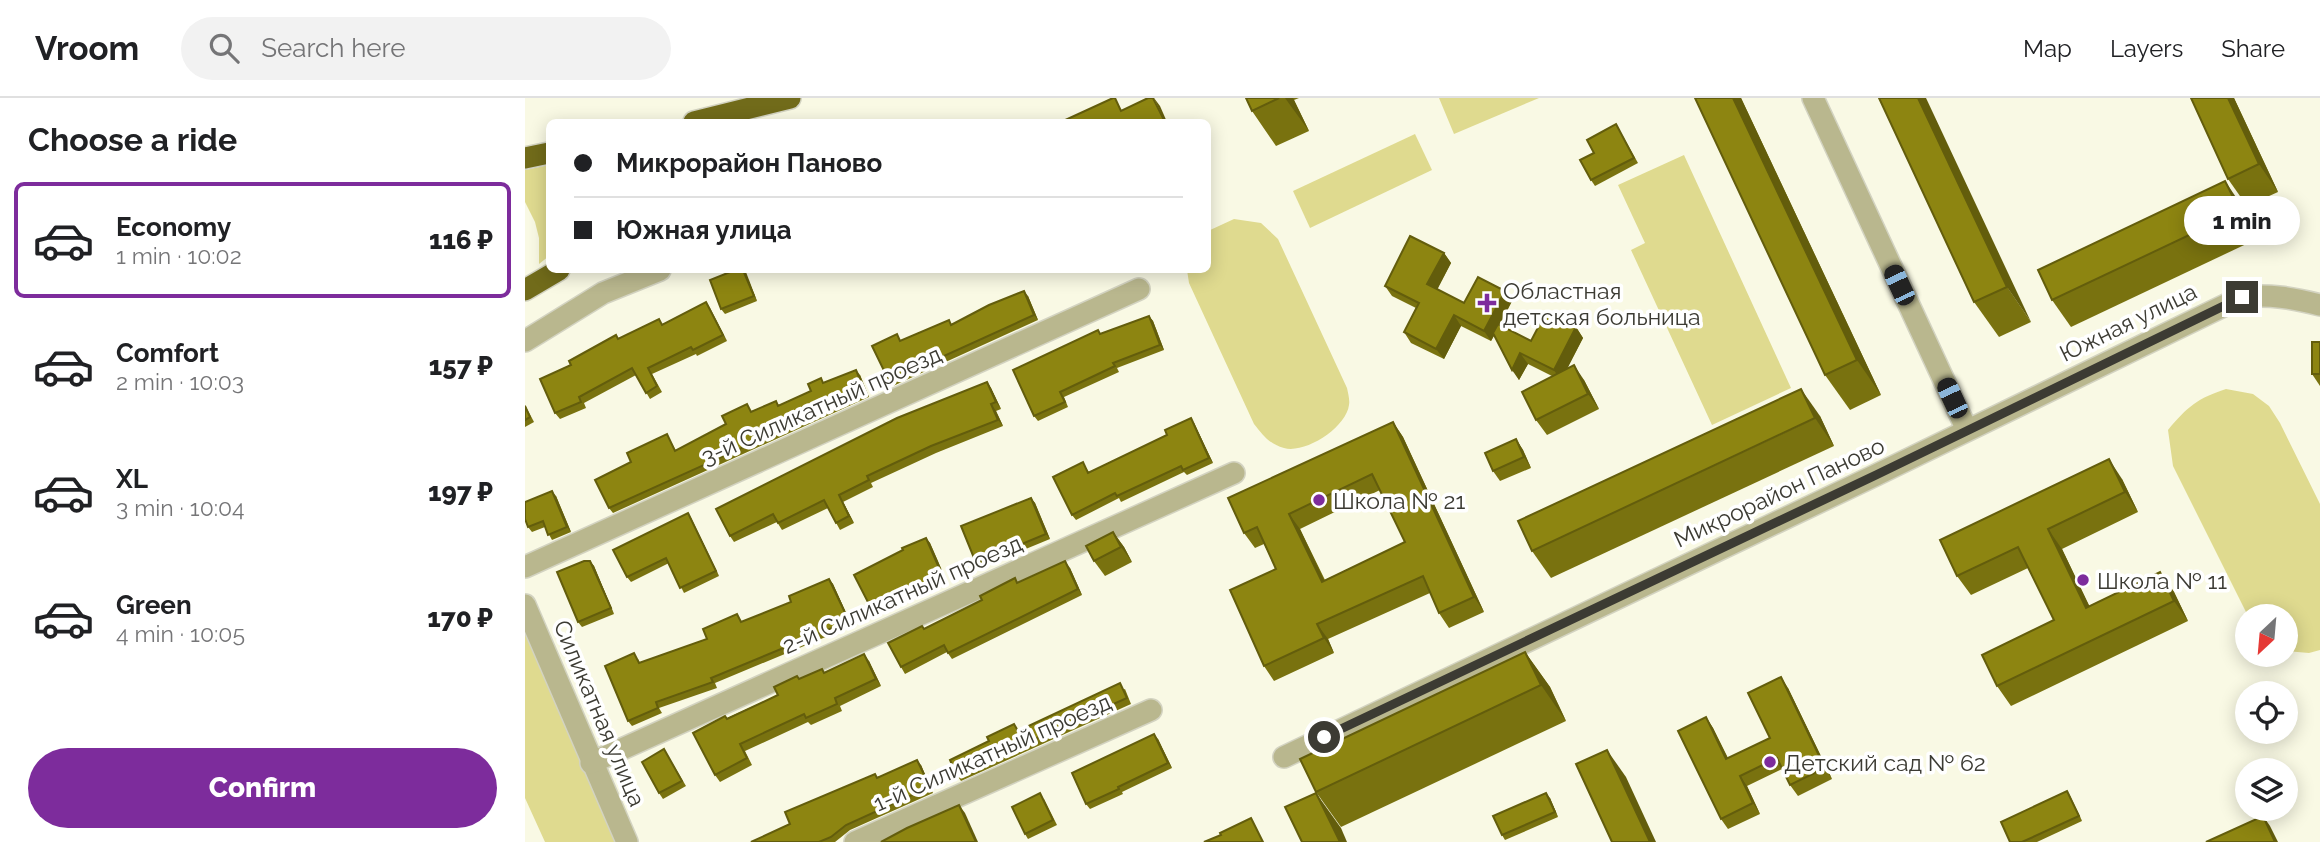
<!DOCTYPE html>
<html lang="en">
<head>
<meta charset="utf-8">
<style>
	body { margin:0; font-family:Raleway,sans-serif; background:#f2f2f2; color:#202124; height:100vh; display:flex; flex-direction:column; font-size:26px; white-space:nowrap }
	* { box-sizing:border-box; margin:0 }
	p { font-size:23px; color:#757577 }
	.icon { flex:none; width:38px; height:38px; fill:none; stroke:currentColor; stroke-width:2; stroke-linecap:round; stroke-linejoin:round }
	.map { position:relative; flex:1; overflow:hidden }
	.side { display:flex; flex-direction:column; background:#fff; width:525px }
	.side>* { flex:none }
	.hud { position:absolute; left:21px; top:21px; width:665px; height:154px; border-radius:10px; box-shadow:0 4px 18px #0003; display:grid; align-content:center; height:154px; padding:0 28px; background:#fff }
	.needle { width:46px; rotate:206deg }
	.controls { position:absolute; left:1710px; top:506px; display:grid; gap:14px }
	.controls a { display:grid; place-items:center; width:63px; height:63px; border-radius:50%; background:#fff; box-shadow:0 4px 18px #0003; font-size:35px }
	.end { position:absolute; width:32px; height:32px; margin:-16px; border:9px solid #3c3b33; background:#fff; box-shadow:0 0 0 4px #fff }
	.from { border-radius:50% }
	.bubble { position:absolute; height:49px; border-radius:24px; background:#fff; box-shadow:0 4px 18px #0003; font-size:23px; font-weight:800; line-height:49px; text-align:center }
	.car { position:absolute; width:21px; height:42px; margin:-21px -10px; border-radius:9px; box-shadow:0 0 5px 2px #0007; background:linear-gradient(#222 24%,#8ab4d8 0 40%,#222 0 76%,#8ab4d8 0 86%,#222 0) }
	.hud b { display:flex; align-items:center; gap:24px; height:66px; font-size:26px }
	.hud b+b { border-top:2px solid #e0e0e0 }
	.hud i { width:18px; height:18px; background:#202124 }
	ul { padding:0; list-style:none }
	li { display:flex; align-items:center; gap:21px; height:116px; margin:0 14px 10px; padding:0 14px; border:4px solid transparent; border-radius:10px }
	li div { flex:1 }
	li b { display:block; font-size:26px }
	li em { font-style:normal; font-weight:800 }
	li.selected { border-color:#7d2c9c }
	li>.icon { width:63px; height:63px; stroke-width:1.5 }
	h2 { padding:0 28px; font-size:32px; line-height:84px }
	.button { display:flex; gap:14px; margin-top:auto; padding:14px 28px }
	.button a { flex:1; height:80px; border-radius:42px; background:#7d2c9c; color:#fff; font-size:28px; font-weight:800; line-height:80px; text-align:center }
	header { display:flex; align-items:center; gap:42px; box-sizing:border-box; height:98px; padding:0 35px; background:#fff; border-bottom:2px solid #e0e0e0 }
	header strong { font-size:33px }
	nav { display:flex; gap:38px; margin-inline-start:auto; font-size:24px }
	.search { width:490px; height:63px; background:#f2f2f2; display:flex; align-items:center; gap:18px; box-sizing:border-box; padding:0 24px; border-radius:38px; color:#757577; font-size:26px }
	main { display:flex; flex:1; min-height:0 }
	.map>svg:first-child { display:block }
	.green { fill:#dfda8f }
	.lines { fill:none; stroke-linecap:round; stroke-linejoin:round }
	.street-casing { stroke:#d3d3c1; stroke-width:24 }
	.highway-casing { stroke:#d3d3c1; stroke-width:24 }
	.street { stroke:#b9b78e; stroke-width:21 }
	.highway { stroke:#716b1a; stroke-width:21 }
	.wall { fill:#79720f; fill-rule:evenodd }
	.shaded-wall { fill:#635d0c }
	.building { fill:#8d8511; stroke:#635d0c; stroke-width:2; fill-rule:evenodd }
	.route { stroke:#3c3b33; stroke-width:9 }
	.poi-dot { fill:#7d2c9c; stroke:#fff; stroke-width:2.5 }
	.labels { text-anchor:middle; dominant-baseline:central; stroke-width:7; stroke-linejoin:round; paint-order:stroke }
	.poi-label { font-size:23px; fill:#3c3b33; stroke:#fff; text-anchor:start }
	.street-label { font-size:23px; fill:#3c3b33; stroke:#fff }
</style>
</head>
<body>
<header>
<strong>Vroom</strong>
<div class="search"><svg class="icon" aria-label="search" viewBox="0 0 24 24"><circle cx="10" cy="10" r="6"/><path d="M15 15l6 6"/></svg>Search here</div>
<nav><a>Map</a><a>Layers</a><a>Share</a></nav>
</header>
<main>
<section class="side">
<h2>Choose a ride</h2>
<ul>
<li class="selected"><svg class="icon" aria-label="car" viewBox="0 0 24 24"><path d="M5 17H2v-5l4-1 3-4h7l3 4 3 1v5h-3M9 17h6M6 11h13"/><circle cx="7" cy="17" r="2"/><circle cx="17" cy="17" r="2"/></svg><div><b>Economy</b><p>1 min · 10:02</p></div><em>116 ₽</em></li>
<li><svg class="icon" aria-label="car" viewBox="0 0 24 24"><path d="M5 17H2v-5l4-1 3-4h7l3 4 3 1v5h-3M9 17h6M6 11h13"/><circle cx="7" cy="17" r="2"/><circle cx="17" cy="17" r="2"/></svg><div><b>Comfort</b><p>2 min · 10:03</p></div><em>157 ₽</em></li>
<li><svg class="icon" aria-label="car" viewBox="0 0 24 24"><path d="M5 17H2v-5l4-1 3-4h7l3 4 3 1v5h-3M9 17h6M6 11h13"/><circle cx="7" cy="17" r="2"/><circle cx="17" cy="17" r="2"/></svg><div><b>XL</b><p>3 min · 10:04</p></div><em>197 ₽</em></li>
<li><svg class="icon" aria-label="car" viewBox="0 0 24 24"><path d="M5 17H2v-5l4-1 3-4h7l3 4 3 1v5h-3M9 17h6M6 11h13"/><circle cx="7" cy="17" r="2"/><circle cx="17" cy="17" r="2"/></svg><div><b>Green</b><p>4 min · 10:05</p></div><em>170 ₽</em></li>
</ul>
<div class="button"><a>Confirm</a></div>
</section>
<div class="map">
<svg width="1795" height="744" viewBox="0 0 1795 744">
	<rect width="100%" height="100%" fill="#f9f9e4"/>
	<g class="green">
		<polygon points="914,0 1014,0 929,36"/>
		<polygon points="890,36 907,72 785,130 768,93"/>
		<polygon points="1159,57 1266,290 1187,327 1106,152 1120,145 1093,87"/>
		<polygon points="24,67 24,158 14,166 14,140 10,124 0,104 0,72"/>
		<path d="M 709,121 L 736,125 L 753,141 L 822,290 C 823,295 825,302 824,307 C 821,330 780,356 759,350 C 744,346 738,337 729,326 L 664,185 L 662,172 L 682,172 L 683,133 Z"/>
		<path d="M 1701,291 L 1728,296 L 1744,308 L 1755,325 L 1795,406 L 1795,552 L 1784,555 L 1761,553 L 1760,518 L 1723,518 L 1648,368 L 1643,332 C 1662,309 1673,300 1701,291 Z"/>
		<polygon points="0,527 96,744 20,744 0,700"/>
	</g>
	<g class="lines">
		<g class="street-casing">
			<g id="street">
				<polyline points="1288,0 1442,332"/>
				<polyline points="0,243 78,195 135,172"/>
				<polyline points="0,469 614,191"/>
				<polyline points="0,507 102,744"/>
				<path d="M 759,659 L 1351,377 L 1717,199 C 1745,196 1768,200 1795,207"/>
				<polyline points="66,665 709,375"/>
				<polyline points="330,744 626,612"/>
			</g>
		</g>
		<g class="highway-casing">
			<g id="highway">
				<polyline points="169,24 265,0"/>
				<polyline points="0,60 24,55"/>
				<polyline points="0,192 34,172"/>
			</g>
		</g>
		<use href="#street" class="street"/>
		<use href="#highway" class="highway"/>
	</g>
	<g class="wall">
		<polygon points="721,0 774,0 769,2 784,33 751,48 727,13"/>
		<polygon points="1170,0 1216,0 1356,297 1325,312 1300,277"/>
		<polygon points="1354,0 1506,224 1474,239 1449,204"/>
		<polygon points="1709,0 1753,94 1722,108 1703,81"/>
		<polygon points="1091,26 1113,65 1070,88 1066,82 1069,55"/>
		<polygon points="1719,111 1734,140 1546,229 1527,202"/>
		<polygon points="919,155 926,165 912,191 939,205 987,203 975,227 1006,243 1051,229 1058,240 1042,270 1059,282 1074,311 1022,337 1011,322 1027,278 1003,266 994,282 969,238 966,243 936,228 919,261 886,245 879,234 891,210 867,198 860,188"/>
		<polygon points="210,172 219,172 232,203 200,216 196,211"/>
		<polygon points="503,198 513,222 368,288 364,283 376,243 427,226"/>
		<polygon points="181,204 202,243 172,258 171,256 127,276 137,294 125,301 111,277 59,305 61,310 35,321 30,315 46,267 94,240 138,226"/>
		<polygon points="624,218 628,223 639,252 592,270 594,274 539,299 543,309 513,323 509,318 576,236"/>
		<polygon points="1795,244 1795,288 1787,276"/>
		<polygon points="335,277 344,299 88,415 84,410 106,364 142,336 151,353 227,313 251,303 254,307 286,293 300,285"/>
		<polygon points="462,284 466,290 476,311 471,313 478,328 411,355 346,385 348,389 318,404 329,425 315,432 303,410 257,432 252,424 209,444 205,438"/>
		<polygon points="0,307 9,324 0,329"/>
		<polygon points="1295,318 1309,348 1026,480 1007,453"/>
		<path d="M 868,324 L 878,339 L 959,514 L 924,530 L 914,515 L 905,495 L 803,541 L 809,555 L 749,583 L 739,568 L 751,471 L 739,446 L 730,450 L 719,435 ZM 855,392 L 880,444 L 800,482 L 775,431 Z"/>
		<polygon points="669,325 688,365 662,377 659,374 596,404 594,400 551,422 547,417 561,370 564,374"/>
		<polygon points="991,341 998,352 1006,370 975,383 968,373"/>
		<polygon points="1597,381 1613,414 1537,451 1564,508 1635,474 1649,494 1663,523 1486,608 1472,588 1529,522 1503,470 1446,497 1432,478"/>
		<polygon points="31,398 46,434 27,442 20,429 7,434 3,429"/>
		<polygon points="506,400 510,405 525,441 455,470 451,465"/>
		<polygon points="163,415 166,420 194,478 159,495 144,465 106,484 102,479"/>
		<polygon points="588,434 599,449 607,464 580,478 569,463"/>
		<polygon points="401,440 405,445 422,484 351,518 347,512"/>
		<polygon points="65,463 69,468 89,516 57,529 53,524"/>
		<polygon points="545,470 557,497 427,561 422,554 380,576 376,569 399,531 457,502 490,480 493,485"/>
		<polygon points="304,481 308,486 327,528 190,585 192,590 134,610 137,615 107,628 103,623 113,561 115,565 182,541 212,516 217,524 266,504"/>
		<polygon points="1000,554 1025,589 1041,623 816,729 791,694"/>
		<polygon points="344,563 356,588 315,608 317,613 286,627 283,624 220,653 227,667 195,684 190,677 202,620 253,597 274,581 297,571 299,575"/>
		<polygon points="1263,590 1307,681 1273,698 1265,687 1257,671 1222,688 1235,716 1203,731 1196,721 1181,619 1188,630 1203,660 1245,640"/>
		<polygon points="600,591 606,606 436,683 431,676 494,633"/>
		<polygon points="633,641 647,670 597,694 598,696 565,711 561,706"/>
		<polygon points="139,651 161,688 138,701 134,695"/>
		<polygon points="396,667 408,695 325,732 310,744 226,744 265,726 352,679"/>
		<polygon points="1545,698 1557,723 1512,744 1485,744"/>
		<polygon points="1025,700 1033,719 980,742 977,737"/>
		<polygon points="519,701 532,727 503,741 500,736"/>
	</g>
	<g class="shaded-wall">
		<polygon points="629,0 635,8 642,24 640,24"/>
		<polygon points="760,0 768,0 769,2 784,33"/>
		<polygon points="1208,0 1216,0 1356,297 1332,262"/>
		<polygon points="1393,0 1401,0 1506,224 1482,189"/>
		<polygon points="1703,0 1709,0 1753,94 1734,66"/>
		<polygon points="1700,83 1719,111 1734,140 1715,113"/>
		<polygon points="919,155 926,165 910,196 902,186"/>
		<polygon points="218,172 221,174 232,203 229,198"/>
		<polygon points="499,193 503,198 513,222 509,217"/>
		<polygon points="980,193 987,203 966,243 959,233"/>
		<polygon points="181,204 185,210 202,243 198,237"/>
		<polygon points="929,217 936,228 919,261 911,251"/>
		<polygon points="624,218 628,223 639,252 635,247"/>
		<polygon points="1051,229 1058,240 1036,283 1029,272"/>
		<polygon points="995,255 1003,266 994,282 987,272"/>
		<polygon points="1049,267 1059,282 1074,311 1063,296"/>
		<polygon points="331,272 335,277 344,299 340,294"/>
		<polygon points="462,284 466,290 476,311 471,304"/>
		<polygon points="1276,291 1295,318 1309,348 1290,320"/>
		<polygon points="466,306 471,313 478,328 473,322"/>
		<polygon points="666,320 669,325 688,365 684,360"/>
		<polygon points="868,324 878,339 959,514 949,499"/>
		<polygon points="991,341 998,352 1006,370 999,359"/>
		<polygon points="1584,361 1597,381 1613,414 1600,394"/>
		<polygon points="27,393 31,398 46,434 42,429"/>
		<polygon points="314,397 318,404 329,425 324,418"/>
		<polygon points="506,400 510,405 525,441 521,436"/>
		<polygon points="163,415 166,420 194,478 191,473"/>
		<polygon points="764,416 775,431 807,499 797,484"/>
		<polygon points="1523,431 1537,451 1575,530 1561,510"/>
		<polygon points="588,434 599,449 607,464 596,449"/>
		<polygon points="401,440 405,445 422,484 418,479"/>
		<polygon points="65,463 69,468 89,516 86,510"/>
		<polygon points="540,463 545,470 557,497 553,491"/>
		<polygon points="1635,474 1649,494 1663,523 1649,503"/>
		<polygon points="304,481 308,486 327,528 324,523"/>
		<polygon points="792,526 803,541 809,555 799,540"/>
		<polygon points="1000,554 1025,589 1041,623 1016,587"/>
		<polygon points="339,556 344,563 356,588 351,581"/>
		<polygon points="1256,579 1263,590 1307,681 1300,670"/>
		<polygon points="1181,619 1188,630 1208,671 1201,661"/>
		<polygon points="629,636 633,641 647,670 643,665"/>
		<polygon points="1082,652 1101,679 1131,744 1125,744"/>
		<polygon points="392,662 396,667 408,695 405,689"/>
		<polygon points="1215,678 1222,688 1235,716 1228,705"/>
		<polygon points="1542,693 1545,698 1557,723 1554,718"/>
		<polygon points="791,695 816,730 822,744 815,744"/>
		<polygon points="1021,695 1025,700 1033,719 1030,714"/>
		<polygon points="434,707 440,715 453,744 451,744"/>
		<polygon points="1738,718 1745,728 1753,744 1750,744"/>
	</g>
	<g class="building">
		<polygon points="588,0 590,0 596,13 623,0 628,0 640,24 536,24"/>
		<polygon points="721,0 754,0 727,13"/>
		<polygon points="1170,0 1208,0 1332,262 1300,277"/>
		<polygon points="1354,0 1393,0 1482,189 1449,204"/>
		<polygon points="1666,0 1703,0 1734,66 1703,81"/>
		<polygon points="1091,26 1109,60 1066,82 1055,62 1069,55 1062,42"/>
		<polygon points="1700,83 1715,113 1527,202 1513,172"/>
		<polygon points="885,138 919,155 902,186 939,205 953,179 980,193 959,233 929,217 911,251 879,234 894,205 860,188"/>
		<polygon points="210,172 218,172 229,198 196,211 185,182"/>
		<polygon points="499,193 509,217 364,283 347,248 372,236 375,243 424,222 426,227 464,207"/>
		<polygon points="181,204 198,237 168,252 166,249 123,270 132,288 121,295 107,270 54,299 56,304 30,315 15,281 46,267 44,263 91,237 93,241 134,221 137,227"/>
		<polygon points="1021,214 1051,229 1029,272 995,255 987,272 968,235 973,226 1006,243"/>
		<polygon points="624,218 635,247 588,265 590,268 535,294 540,304 509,318 488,272 573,232 575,236"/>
		<rect x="1787" y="244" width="8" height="32"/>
		<polygon points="1049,267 1063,296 1011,322 997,294"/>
		<polygon points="331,272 340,294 84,410 70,382 106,364 102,355 142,336 150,353 201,326 197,318 222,306 226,314 251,303 253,308 286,293 283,286 296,280 298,285"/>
		<polygon points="462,284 471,304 466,306 473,322 406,348 342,378 344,382 314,397 324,418 311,425 299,402 253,425 248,416 205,438 191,411 372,320"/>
		<polygon points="1276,291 1290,320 1007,453 993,423"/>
		<polygon points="0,308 5,319 0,322"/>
		<polygon points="666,320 684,360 658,372 656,368 592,398 590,395 547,417 528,379 558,364 563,375 642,337 640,332"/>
		<path d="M 868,324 L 949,499 L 914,515 L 898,478 L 792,526 L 799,540 L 739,568 L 705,492 L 751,471 L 732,429 L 719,435 L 703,400 ZM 847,376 L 880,444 L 797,484 L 764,416 Z"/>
		<polygon points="991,341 999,359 968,373 960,355"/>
		<polygon points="1584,361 1600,394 1523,431 1561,510 1635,474 1649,503 1472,588 1457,557 1529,522 1493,449 1432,478 1415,442"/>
		<polygon points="27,393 42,429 23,437 18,423 3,429 0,421 0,404"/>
		<polygon points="506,400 521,436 451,465 436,428"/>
		<polygon points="163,415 191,473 155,490 141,460 102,479 88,452"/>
		<polygon points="588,434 596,449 569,463 561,448"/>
		<polygon points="401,440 418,479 347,512 329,477 378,452 377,450"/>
		<polygon points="59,463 65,463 86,510 53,524 32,474"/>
		<polygon points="540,463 553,491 423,555 419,547 376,569 363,545 397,528 399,531 457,502 455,498 490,480 492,485"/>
		<polygon points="304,481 324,523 186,580 188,584 131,604 133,610 103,623 80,568 109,555 114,565 182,541 178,531 212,516 216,524 266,504 264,498"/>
		<polygon points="1000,554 1016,587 791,694 775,661"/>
		<polygon points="339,556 351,581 310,600 312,606 281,620 279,616 215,646 222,660 190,677 168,635 200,618 202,621 253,597 249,589 272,578 274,581 297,571 299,575"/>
		<polygon points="1256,579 1300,670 1265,687 1252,660 1215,678 1228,705 1196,721 1153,633 1181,619 1201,661 1245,640 1223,595"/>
		<polygon points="595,585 602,600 431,676 425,662 464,643 462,639 489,626 493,633"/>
		<polygon points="629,636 643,665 593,689 594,691 561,706 547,675"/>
		<polygon points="139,651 157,683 134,695 117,664"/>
		<polygon points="1082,652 1125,744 1087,744 1051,666"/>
		<polygon points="392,662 405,689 321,727 306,739 294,744 226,744 265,726 260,714 350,676 352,680"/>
		<polygon points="1542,693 1554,718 1497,744 1485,744 1476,724"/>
		<polygon points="515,695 528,722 500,736 487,709"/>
		<polygon points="791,695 815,744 777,744 760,709"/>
		<polygon points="1021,695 1030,714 977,737 968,718"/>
		<polygon points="434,707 451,744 356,744 382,730"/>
		<polygon points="1738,718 1750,744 1681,744"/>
		<polygon points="726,720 738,744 679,744 696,737 695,735"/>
	</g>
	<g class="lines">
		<polyline class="route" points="799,639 1351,377 1717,199"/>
	</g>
	<g class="poi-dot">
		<path d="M958.5 194.5h7v7h7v7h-7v7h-7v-7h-7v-7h7z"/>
		<circle cx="794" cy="402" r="7"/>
		<circle cx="1558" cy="482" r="7"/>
		<circle cx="1245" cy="664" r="7"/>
	</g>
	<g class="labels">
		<g class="poi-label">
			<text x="978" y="192">Областная<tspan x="978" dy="26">детская больница</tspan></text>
			<text x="808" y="402">Школа № 21</text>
			<text x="1572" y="482">Школа № 11</text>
			<text x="1259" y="664">Детский сад № 62</text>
		</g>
		<g class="street-label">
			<text transform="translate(1603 224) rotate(-26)">Южная улица</text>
			<text transform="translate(296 307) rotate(-24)">3-й Силикатный проезд</text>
			<text transform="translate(1254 394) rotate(-25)">Микрорайон Паново</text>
			<text transform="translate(377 496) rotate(-24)">2-й Силикатный проезд</text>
			<text transform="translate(75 615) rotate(67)">Силикатная улица</text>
			<text transform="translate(467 654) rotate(-24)">1-й Силикатный проезд</text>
		</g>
	</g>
</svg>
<div class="controls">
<a><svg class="needle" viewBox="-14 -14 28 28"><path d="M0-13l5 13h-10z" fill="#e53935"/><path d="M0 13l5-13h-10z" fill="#757577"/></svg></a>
<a><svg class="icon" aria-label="locate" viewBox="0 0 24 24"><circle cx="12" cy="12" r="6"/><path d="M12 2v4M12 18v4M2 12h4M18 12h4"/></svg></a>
<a><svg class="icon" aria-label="layers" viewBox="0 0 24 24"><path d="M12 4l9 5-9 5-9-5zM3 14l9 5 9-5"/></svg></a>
</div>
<i class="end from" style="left:799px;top:639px"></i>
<i class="end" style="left:1717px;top:199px"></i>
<div class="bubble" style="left:1659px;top:98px;width:116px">1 min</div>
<i class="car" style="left:1374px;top:187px;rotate:335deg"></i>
<i class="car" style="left:1427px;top:300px;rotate:335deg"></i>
<div class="hud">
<b><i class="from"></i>Микрорайон Паново</b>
<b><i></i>Южная улица</b>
</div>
</div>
</main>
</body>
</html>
